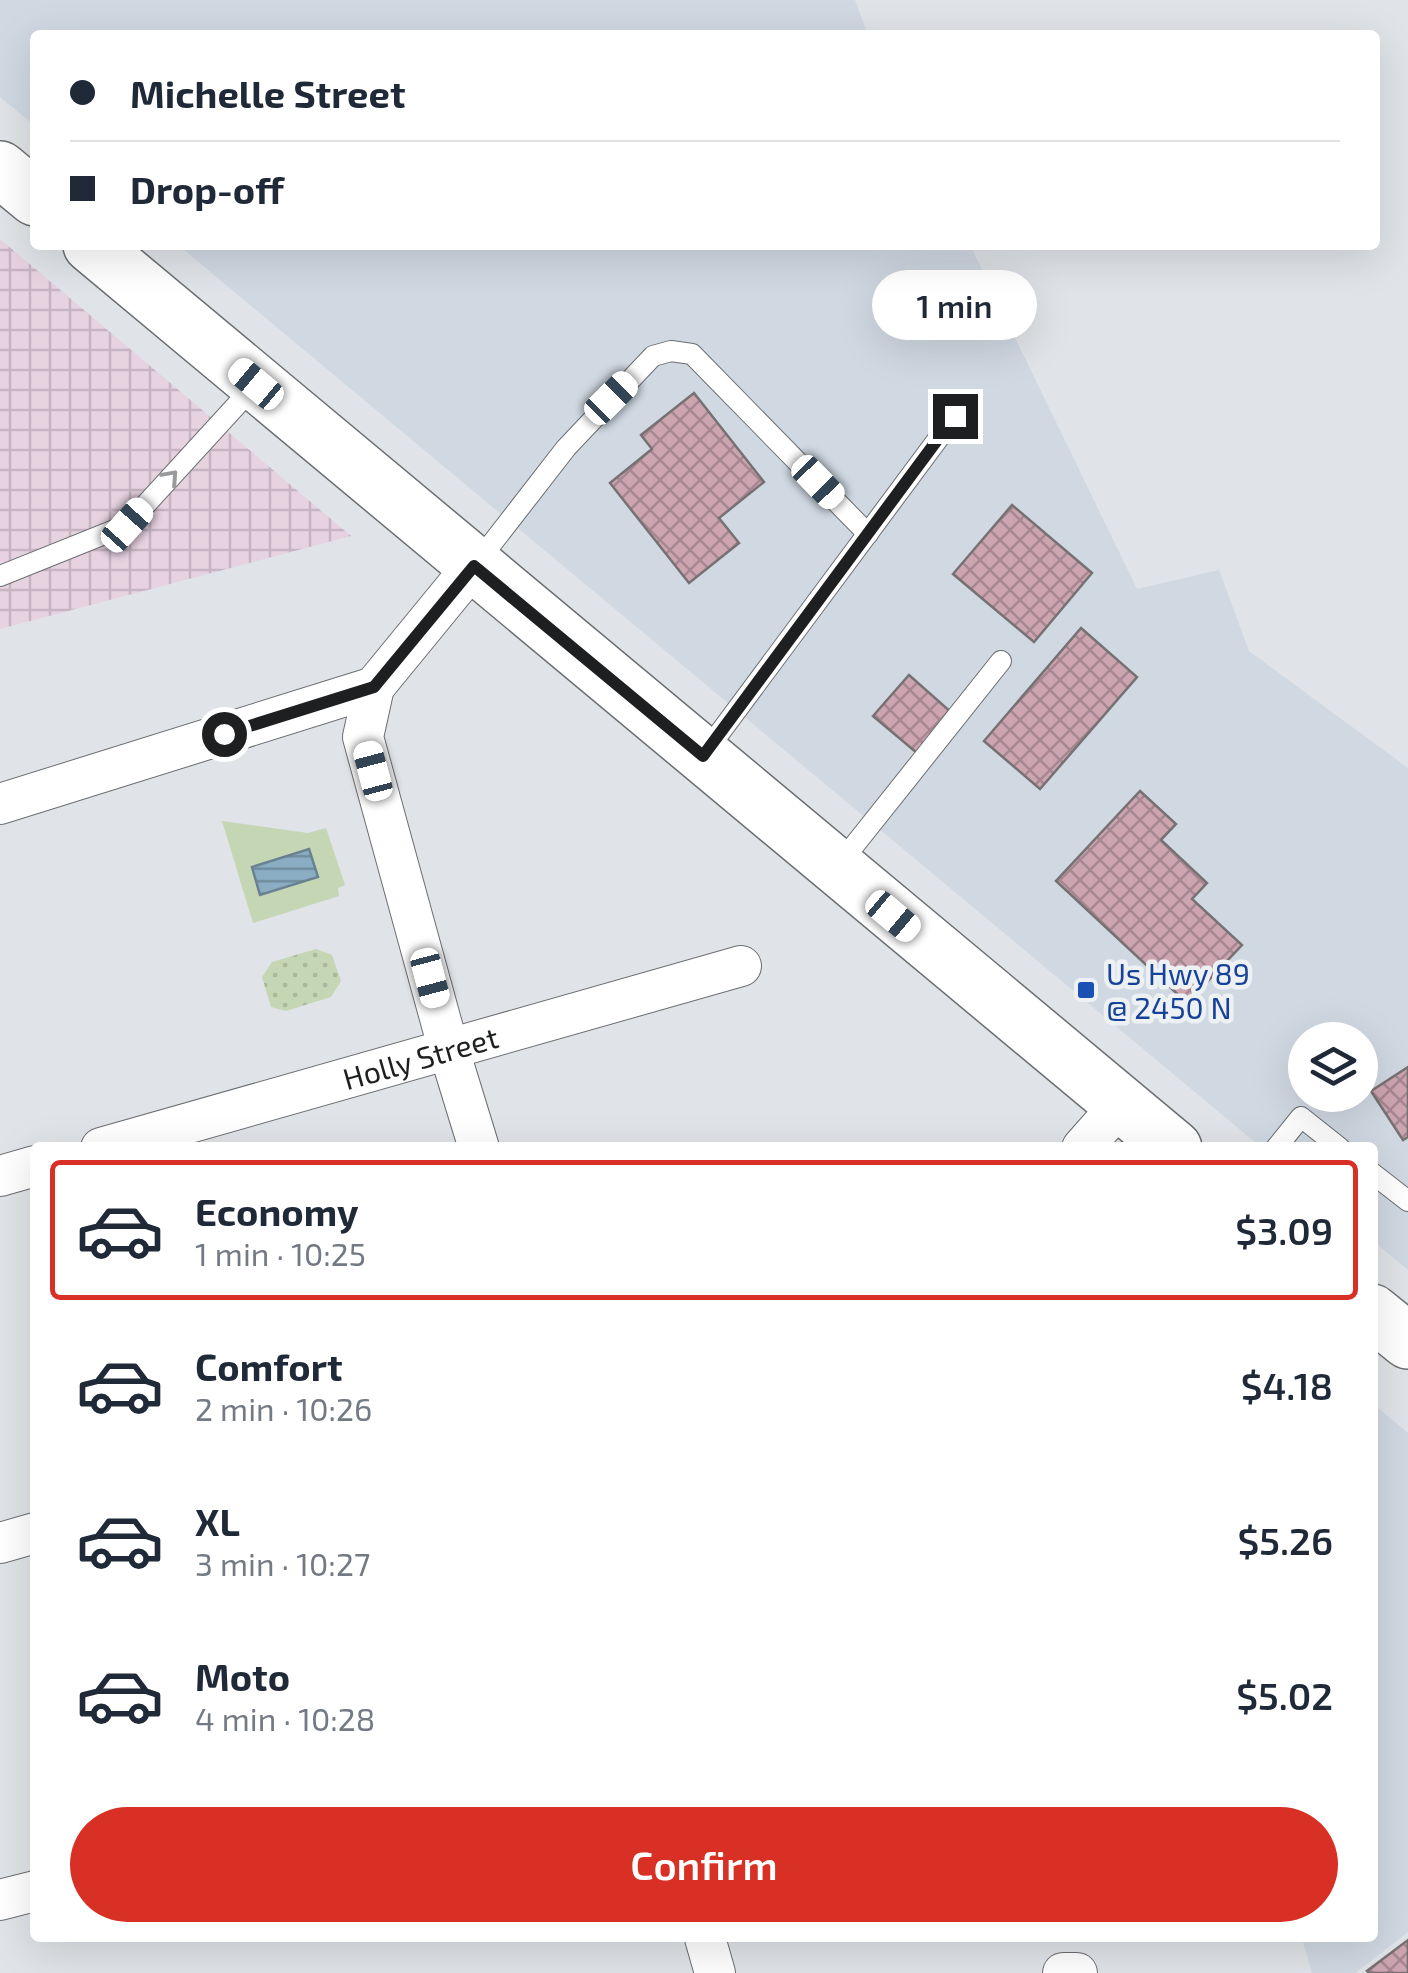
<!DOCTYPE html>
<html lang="en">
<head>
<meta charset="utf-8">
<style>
	body { margin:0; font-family:"Exo 2",sans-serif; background:#f6f6f7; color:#1f2937; height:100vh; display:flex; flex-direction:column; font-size:38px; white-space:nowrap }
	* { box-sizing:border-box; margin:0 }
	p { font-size:32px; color:#747a83 }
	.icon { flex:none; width:55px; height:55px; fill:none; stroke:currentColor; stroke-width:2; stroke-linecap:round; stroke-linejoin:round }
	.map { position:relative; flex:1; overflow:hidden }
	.details { position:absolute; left:30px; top:1142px; width:1348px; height:800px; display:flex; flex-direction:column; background:#fff; border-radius:10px; box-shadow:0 10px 40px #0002 }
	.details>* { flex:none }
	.banner { position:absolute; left:30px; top:30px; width:1350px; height:220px; border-radius:10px; box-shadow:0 10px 40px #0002; display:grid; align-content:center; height:220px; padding:0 40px; background:#fff }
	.controls { position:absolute; left:1288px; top:1022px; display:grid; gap:20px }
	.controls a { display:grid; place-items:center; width:90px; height:90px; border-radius:50%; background:#fff; box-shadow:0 10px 40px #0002; font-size:50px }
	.end { position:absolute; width:45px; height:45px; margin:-22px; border:12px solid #1d1f20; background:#fff; box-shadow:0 0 0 5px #fff }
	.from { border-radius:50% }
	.bubble { position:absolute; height:70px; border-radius:35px; background:#fff; box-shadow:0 10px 40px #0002; font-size:32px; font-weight:600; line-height:70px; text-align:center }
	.car { position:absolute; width:30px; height:60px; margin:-30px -15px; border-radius:12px; box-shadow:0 0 8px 2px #0007; background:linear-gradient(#fff 24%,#345 0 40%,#fff 0 76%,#345 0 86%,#fff 0) }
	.banner b { display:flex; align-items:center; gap:35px; height:95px; font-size:38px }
	.banner b+b { border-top:2px solid #e0e1e3 }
	.banner i { width:25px; height:25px; background:#1f2937 }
	ul { padding:18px 0 0; list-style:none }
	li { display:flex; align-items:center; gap:30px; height:140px; margin:0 20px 15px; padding:0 20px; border:5px solid transparent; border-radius:10px }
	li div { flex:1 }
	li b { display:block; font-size:38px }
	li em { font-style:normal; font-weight:600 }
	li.on { border-color:#d93025 }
	li>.icon { width:90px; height:90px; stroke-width:1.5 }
	.action { display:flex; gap:20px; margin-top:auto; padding:20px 40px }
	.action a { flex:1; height:115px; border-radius:60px; background:#d93025; color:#fff; font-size:40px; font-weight:600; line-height:115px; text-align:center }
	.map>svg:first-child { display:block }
	.built { fill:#d0d8e2; fill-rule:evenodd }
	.industrial { fill:url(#industrial-grid) }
	.park { fill:url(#park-dots) }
	.pitch { fill:#c5d6b5 }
	.water { fill:url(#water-rules); stroke:#698292; stroke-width:2.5 }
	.building { fill:url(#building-cross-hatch); stroke:#767172; stroke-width:2.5 }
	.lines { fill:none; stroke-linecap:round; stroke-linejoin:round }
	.service-casing { stroke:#6b6e71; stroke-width:22 }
	.minor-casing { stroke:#6b6e71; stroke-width:42 }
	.primary-casing { stroke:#6b6e71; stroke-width:58 }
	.service { stroke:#fff; stroke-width:20 }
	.minor { stroke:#fff; stroke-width:40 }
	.primary { stroke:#fff; stroke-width:55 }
	.oneway { stroke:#999a9b }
	.route { stroke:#1d1f20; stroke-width:12 }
	.transit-dot { fill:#1a4fb4; stroke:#eef1f4; stroke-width:4 }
	.labels { text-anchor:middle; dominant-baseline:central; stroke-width:9; stroke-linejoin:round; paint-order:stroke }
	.transit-label { font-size:30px; fill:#164399; stroke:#eef1f4; text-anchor:start }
	.street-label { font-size:30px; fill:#1d1f20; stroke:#eef1f4 }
</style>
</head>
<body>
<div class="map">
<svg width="1408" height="1973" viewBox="0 0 1408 1973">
	<defs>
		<pattern id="industrial-grid" width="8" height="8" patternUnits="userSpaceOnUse" patternTransform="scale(2.5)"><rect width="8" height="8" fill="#e7d2e0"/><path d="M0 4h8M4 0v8" fill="none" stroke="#c6b4c0"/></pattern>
		<pattern id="park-dots" width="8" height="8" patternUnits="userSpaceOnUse" patternTransform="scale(2.5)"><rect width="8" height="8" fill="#c5d6b5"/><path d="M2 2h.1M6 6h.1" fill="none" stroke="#a9b79b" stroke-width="1.8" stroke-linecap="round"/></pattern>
		<pattern id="water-rules" width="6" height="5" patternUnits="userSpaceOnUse" patternTransform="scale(2.5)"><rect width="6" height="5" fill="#8aadc3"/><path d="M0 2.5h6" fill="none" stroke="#708c9e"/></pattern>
		<pattern id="building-cross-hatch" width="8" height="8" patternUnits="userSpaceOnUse" patternTransform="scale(2.5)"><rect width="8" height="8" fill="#cda5b1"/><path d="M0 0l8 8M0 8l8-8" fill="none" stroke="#a68690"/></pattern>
	</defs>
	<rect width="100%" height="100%" fill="#e0e3e7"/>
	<g class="built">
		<polygon points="0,0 855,0 868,35 35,35 35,126 0,97"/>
		<path d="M 178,245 L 970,245 L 1137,589 L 1219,570 L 1249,651 L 1408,768 L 1408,1270 L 1373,1241 L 1372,1148 L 1261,1147 ZM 1305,1040 L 1360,1040 L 1360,1095 L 1305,1095 Z"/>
		<polygon points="1373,1404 1408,1433 1408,1932 1355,1973 1312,1973 1302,1938 1372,1938"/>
	</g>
	<polygon class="industrial" points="0,239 351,536 0,629"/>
	<polygon class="park" points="316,949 332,955 341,981 331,997 286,1011 271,1007 262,977 272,962"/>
	<polygon class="pitch" points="222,821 308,833 326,828 345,885 338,888 339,896 253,923"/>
	<polygon class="water" points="309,849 318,877 260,895 252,867"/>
	<g class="building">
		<polygon points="694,393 764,482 719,518 739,543 689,583 610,483 652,449 641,435"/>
		<polygon points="1012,505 1092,573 1034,642 953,574"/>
		<polygon points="1081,628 1137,677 1040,789 984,741"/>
		<polygon points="909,675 952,713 917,753 873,716"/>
		<polygon points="1140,791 1176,824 1161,840 1207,883 1192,899 1242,945 1187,1003 1056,881"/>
		<polygon points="1408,1067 1408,1137 1403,1140 1371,1091"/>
		<polygon points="1408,1940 1408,1973 1369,1973 1367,1971"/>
	</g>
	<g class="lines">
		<g class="service-casing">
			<g id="service">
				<polyline points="476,564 566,448 653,356 671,351 692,354 868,534"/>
				<polyline points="0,576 127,525 256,384"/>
				<polyline points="704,754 955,416"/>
				<polyline points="837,867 1001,661"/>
				<polyline points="1276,1148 1301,1117 1340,1148"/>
				<polyline points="1372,1173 1408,1201"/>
			</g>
		</g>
		<g class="minor-casing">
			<g id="minor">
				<polyline points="374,687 363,737 448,1047 479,1148"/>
				<polyline points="0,804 374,687 474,565"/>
				<path id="s1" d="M 101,1148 L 741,966"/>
				<polyline points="1082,1148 1121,1104"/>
				<polyline points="0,1176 35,1166"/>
				<polyline points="0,1543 35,1533"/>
				<polyline points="0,1900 35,1891"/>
				<polyline points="705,1938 715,1973"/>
				<polyline points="1063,1973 1077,1973"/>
			</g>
		</g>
		<g class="primary-casing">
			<g id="primary">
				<polyline points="0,169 35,198"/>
				<polyline points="91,245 1174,1148"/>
				<polyline points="1372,1312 1408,1341"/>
			</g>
		</g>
		<use href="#service" class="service"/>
		<use href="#minor" class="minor"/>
		<use href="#primary" class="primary"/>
	</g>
	<defs><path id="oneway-chevron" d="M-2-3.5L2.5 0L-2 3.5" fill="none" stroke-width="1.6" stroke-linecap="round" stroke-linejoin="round" transform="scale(2.5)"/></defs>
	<use class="oneway" href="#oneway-chevron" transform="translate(171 477) rotate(-48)"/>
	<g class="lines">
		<polyline class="route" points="224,734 374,687 474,566 703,756 955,416"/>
	</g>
	<rect class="transit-dot" x="1076" y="980" width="20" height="20" rx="5"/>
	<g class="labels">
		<g class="transit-label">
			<text x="1106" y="973">Us Hwy 89<tspan x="1106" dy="34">@ 2450 N</tspan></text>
		</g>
		<g class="street-label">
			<text stroke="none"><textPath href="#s1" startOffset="332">Holly Street</textPath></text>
		</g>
	</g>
</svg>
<div class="controls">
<a><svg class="icon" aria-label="layers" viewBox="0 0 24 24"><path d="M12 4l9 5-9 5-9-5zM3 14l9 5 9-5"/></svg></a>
</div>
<i class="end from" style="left:224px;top:734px"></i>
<i class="end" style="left:955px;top:416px"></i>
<div class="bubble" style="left:872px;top:270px;width:165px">1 min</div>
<i class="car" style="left:256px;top:384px;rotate:310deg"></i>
<i class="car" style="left:611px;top:398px;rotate:45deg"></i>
<i class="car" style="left:818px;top:482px;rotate:136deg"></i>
<i class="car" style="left:127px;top:525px;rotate:42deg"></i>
<i class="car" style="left:373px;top:771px;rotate:345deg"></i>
<i class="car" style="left:893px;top:916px;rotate:130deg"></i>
<i class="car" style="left:430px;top:978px;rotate:165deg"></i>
<div class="banner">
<b><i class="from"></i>Michelle Street</b>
<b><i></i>Drop-off</b>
</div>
<section class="details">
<ul>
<li class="on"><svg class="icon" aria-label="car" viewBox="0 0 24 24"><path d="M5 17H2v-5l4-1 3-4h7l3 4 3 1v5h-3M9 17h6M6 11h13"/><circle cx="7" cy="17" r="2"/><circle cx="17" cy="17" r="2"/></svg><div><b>Economy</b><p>1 min · 10:25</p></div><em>$3.09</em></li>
<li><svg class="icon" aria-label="car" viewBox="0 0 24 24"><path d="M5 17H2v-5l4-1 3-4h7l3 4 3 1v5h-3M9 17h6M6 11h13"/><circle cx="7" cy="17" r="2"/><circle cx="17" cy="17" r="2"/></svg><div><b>Comfort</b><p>2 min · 10:26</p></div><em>$4.18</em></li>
<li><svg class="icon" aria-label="car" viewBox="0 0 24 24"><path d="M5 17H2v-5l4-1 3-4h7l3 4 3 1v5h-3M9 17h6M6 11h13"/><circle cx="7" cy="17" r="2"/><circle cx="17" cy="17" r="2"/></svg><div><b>XL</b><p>3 min · 10:27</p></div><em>$5.26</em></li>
<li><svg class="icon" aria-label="car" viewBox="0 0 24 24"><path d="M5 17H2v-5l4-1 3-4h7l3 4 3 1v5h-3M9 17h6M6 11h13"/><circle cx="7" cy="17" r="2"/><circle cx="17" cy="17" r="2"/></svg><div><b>Moto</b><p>4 min · 10:28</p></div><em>$5.02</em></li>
</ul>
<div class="action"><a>Confirm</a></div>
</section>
</div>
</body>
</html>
